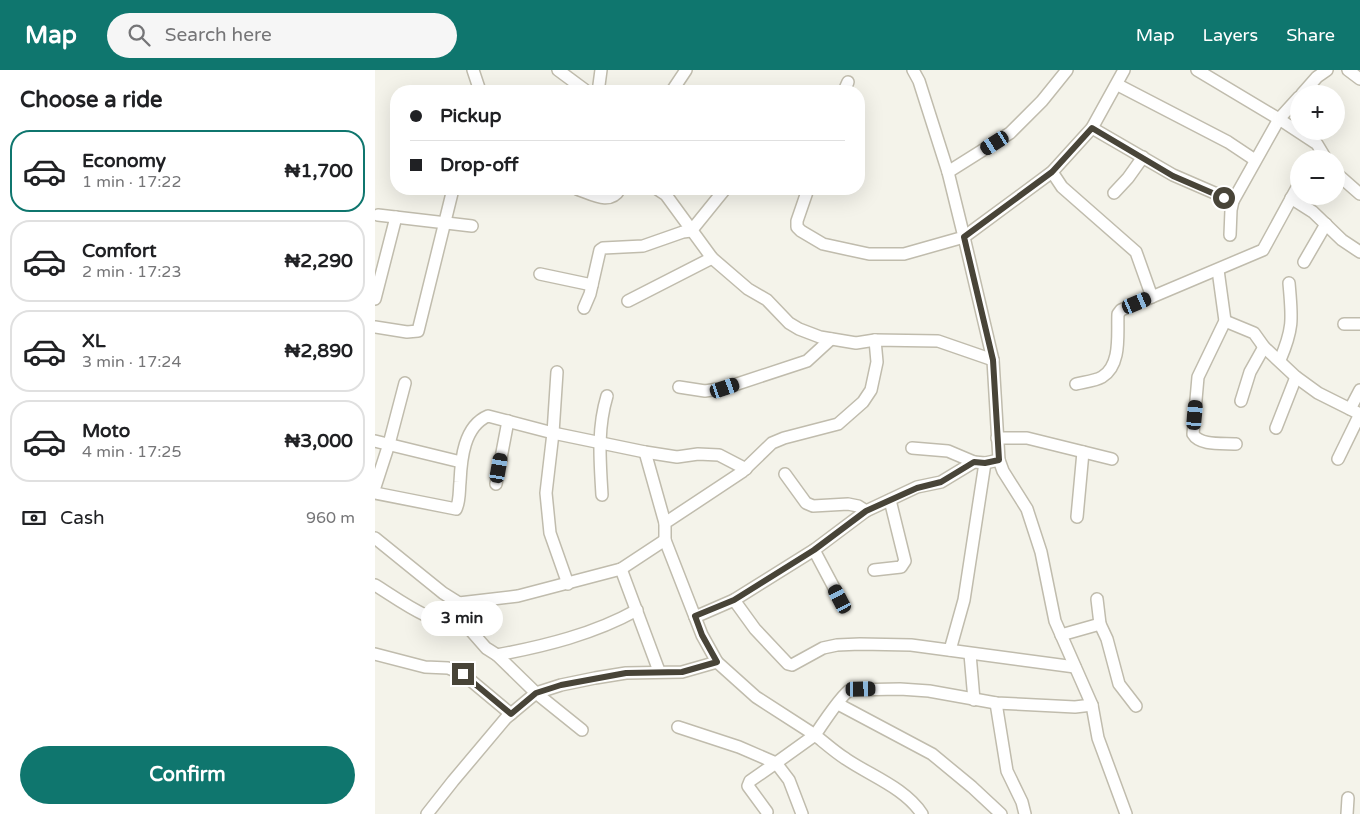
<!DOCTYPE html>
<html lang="en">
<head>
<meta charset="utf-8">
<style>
	body { margin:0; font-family:"Varela Round",sans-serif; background:#f6f6f6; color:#202124; height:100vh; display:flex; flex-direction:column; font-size:19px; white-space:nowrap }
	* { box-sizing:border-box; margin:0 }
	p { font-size:16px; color:#757577 }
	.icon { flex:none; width:28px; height:28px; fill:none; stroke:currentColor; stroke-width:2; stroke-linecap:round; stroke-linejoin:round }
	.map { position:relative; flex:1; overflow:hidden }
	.drawer { display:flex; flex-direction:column; background:#fff; width:375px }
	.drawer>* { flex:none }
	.guide { position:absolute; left:15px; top:15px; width:475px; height:110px; border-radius:20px; box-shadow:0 5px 20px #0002; display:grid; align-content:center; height:110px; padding:0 20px; background:#fff }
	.tools { position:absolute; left:915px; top:15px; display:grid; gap:10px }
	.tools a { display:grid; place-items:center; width:55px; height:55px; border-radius:50%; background:#fff; box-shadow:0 5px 20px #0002; font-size:25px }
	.end { position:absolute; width:22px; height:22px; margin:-11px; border:6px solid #484438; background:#fff; box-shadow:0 0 0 2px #fff }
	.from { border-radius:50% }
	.bubble { position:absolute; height:35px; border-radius:18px; background:#fff; box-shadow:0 5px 20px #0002; font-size:16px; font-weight:700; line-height:35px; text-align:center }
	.car { position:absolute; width:15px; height:30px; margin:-15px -8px; border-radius:6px; box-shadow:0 0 4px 1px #0007; background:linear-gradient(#222 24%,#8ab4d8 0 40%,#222 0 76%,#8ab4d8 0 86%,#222 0) }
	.guide b { display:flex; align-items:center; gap:18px; height:48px; font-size:19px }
	.guide b+b { border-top:1px solid #e0e0e0 }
	.guide i { width:12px; height:12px; background:#202124 }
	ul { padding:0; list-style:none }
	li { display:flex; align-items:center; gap:15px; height:82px; margin:0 10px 8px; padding:0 10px; border:2px solid #e0e0e0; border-radius:20px }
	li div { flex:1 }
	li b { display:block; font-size:19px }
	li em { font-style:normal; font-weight:700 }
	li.selected { border-color:#0f766e }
	li>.icon { width:45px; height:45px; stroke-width:1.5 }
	h2 { padding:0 20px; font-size:22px; line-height:60px }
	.pay { display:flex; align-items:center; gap:12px; height:55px; padding:0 20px; font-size:19px }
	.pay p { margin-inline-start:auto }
	.button { display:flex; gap:10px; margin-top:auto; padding:10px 20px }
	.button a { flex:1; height:58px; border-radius:30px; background:#0f766e; color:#fff; font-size:20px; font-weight:700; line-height:58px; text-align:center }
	header { display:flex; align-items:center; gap:30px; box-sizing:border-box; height:70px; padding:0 25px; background:#0f766e; color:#fff }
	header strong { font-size:24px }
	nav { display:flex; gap:28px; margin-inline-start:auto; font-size:18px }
	.search { width:350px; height:45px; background:#f6f6f6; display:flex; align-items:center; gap:12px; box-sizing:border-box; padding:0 18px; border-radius:28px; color:#757577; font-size:19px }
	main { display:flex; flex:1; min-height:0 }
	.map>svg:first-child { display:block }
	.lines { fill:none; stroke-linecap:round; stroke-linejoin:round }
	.minor-casing { stroke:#c0bcad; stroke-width:14 }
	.minor { stroke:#fff; stroke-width:11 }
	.route { stroke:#484438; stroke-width:6 }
</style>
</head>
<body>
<header>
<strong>Map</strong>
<div class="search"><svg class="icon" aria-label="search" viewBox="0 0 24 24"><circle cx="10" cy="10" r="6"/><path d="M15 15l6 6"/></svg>Search here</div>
<nav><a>Map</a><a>Layers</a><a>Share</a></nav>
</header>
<main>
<section class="drawer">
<h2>Choose a ride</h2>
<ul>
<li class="selected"><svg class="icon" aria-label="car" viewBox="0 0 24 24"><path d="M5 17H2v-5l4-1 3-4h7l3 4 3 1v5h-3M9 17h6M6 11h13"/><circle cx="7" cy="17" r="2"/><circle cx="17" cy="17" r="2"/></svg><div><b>Economy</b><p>1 min · 17:22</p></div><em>₦1,700</em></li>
<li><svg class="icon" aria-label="car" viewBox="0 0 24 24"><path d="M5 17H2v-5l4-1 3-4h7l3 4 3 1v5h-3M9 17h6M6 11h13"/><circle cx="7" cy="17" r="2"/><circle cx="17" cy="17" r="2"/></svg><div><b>Comfort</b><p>2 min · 17:23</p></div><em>₦2,290</em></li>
<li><svg class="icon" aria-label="car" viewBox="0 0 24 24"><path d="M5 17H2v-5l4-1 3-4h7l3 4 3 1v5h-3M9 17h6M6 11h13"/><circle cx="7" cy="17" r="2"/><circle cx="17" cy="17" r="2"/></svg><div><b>XL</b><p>3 min · 17:24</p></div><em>₦2,890</em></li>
<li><svg class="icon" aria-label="car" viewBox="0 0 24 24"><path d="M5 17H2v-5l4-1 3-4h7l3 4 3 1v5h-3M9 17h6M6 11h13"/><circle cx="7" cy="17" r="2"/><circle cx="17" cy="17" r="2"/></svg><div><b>Moto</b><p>4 min · 17:25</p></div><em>₦3,000</em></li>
</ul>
<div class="pay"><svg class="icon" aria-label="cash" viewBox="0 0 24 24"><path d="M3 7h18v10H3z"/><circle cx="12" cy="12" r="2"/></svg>Cash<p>960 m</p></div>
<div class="button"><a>Confirm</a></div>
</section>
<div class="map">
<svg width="985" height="744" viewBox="0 0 985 744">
	<rect width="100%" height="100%" fill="#f4f3ea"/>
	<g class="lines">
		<g class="minor-casing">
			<g id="minor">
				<polyline points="98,0 105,21"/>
				<polyline points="183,0 210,20"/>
				<polyline points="749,0 717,58 677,102 589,167 618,290 624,390 628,401 652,439 666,482 680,551 717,635 723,668 751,744"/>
				<polyline points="822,0 904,49 942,74 951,89"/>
				<polyline points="973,0 985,9"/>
				<polyline points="224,15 226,0"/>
				<polyline points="743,15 853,72 880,90"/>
				<polyline points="297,21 311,0"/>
				<polyline points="469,21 473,12"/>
				<polyline points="927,24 942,7 952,0"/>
				<polyline points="717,58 798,105 858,131"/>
				<polyline points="573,102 635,63 667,31 692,0"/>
				<polyline points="677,102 687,117 761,182 777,227"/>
				<polyline points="961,103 985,124"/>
				<path d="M 202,119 C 217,124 235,136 245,119"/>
				<polyline points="282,119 291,125 337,188 373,219 392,230 414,253 424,259 445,267 481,273 500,270 563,271 618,290"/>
				<polyline points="433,119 422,151 422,157 426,161 448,174 494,184 529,184 589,167 573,102 544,11 538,0"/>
				<polyline points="739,123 753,108 768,87"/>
				<polyline points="916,128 938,142 967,170 985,182"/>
				<polyline points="3,145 97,156"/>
				<polyline points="855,165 856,140 858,131 904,49 924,27"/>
				<polyline points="929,192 951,154"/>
				<path d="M 843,200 L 850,251 L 823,307 L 818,364 C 825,376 848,373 861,374"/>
				<polyline points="165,204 217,215"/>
				<polyline points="0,229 21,147"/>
				<polyline points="253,231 337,188"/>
				<polyline points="209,238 215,224 225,180 228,178 268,176 308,162 316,161 350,119"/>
				<polyline points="850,251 879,263 889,277 921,307 943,323 985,344"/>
				<polyline points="969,254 985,254"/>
				<polyline points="0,257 32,262 43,261 78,119"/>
				<path d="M 905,290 C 919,257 917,248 914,213"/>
				<polyline points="182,302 178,363 171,423 175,463 193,514"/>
				<path d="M 701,314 C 709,312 720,311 727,307 C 747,295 742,263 743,244 L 746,240 L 888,180 L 924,114"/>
				<polyline points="304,317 330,321 350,318 432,291 456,269"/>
				<polyline points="866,331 875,302 889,277"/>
				<polyline points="975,339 985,320"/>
				<polyline points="901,358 921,307"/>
				<polyline points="622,368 652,368 737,389"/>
				<polyline points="0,371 86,392"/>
				<polyline points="537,378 573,381 599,392"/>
				<polyline points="270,382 290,453"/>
				<polyline points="963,389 985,344"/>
				<polyline points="410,404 431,433 438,436 473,434 483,436 491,441"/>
				<polyline points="121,414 133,351"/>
				<polyline points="0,417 14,374 30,313"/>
				<path d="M 0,423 L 81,439 C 85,431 84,421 85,412 C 86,389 89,356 113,346 L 178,363 L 270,382 L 302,387 L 323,384 L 344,385 L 371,399"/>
				<path d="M 227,425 C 225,391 222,359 232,326"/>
				<polyline points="702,447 708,382"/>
				<polyline points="0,468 68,523 84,533 143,526 246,499 290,470"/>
				<polyline points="439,480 465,529"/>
				<polyline points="246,499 284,601"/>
				<polyline points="499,500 526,497 530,491 515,430"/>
				<path d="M 0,515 C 26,531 57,556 90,554"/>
				<polyline points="722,529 725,554 732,569 744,614 761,636"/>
				<polyline points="359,530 380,559 413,594 417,595 448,578 462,575 485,574 536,575 700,597"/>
				<path d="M 84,533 L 90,554 L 111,578 L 122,585 C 170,576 219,564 262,540"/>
				<polyline points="320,547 359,530 439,480 491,441 542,417 566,412 599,392 610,393 624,390"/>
				<polyline points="686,565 725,554"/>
				<polyline points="575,580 589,530 610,393"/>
				<polyline points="0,584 50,597 73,598 88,604 136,644"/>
				<polyline points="595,584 599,630"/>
				<polyline points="122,585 161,623 207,660"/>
				<polyline points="342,592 327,565 290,470 290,453 367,402 397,373 409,368 463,354 488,332 496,320 502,292 500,270"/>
				<polyline points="621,633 632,701 647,732 650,744"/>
				<polyline points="463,634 557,684 597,717 626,744"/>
				<polyline points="303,657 364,677 401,693 375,711 373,716 392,742"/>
				<polyline points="52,744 78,711 131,648 161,623 186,615 220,608 251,603 307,602 342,592 381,627 440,665 401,693 414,710 427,744"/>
				<path d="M 547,744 C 530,718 496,706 471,689 C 460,682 450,673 440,665 C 446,656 468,623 475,620 L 525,619 L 554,621 L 621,633 L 700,637 L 717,635"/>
				<polyline points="972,744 973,728"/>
			</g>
		</g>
		<use href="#minor" class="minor"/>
	</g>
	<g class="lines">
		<polyline class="route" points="88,604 136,644 161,623 186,615 251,603 307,602 342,592 327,565 320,546 359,530 439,480 491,441 542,418 566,412 599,392 610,393 624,390 618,290 589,167 677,102 717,58 798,106 849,128"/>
	</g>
</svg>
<div class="tools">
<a>+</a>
<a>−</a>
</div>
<i class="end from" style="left:849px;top:128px"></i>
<i class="end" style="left:88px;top:604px"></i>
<div class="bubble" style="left:46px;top:531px;width:82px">3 min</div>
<i class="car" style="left:620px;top:73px;rotate:238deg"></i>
<i class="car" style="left:762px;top:233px;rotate:67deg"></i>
<i class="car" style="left:350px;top:318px;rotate:71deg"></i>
<i class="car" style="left:820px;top:345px;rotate:5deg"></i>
<i class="car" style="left:124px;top:398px;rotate:10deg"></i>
<i class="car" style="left:465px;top:529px;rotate:332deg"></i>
<i class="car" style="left:486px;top:619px;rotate:89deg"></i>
<div class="guide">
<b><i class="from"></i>Pickup</b>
<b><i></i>Drop-off</b>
</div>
</div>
</main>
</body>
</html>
